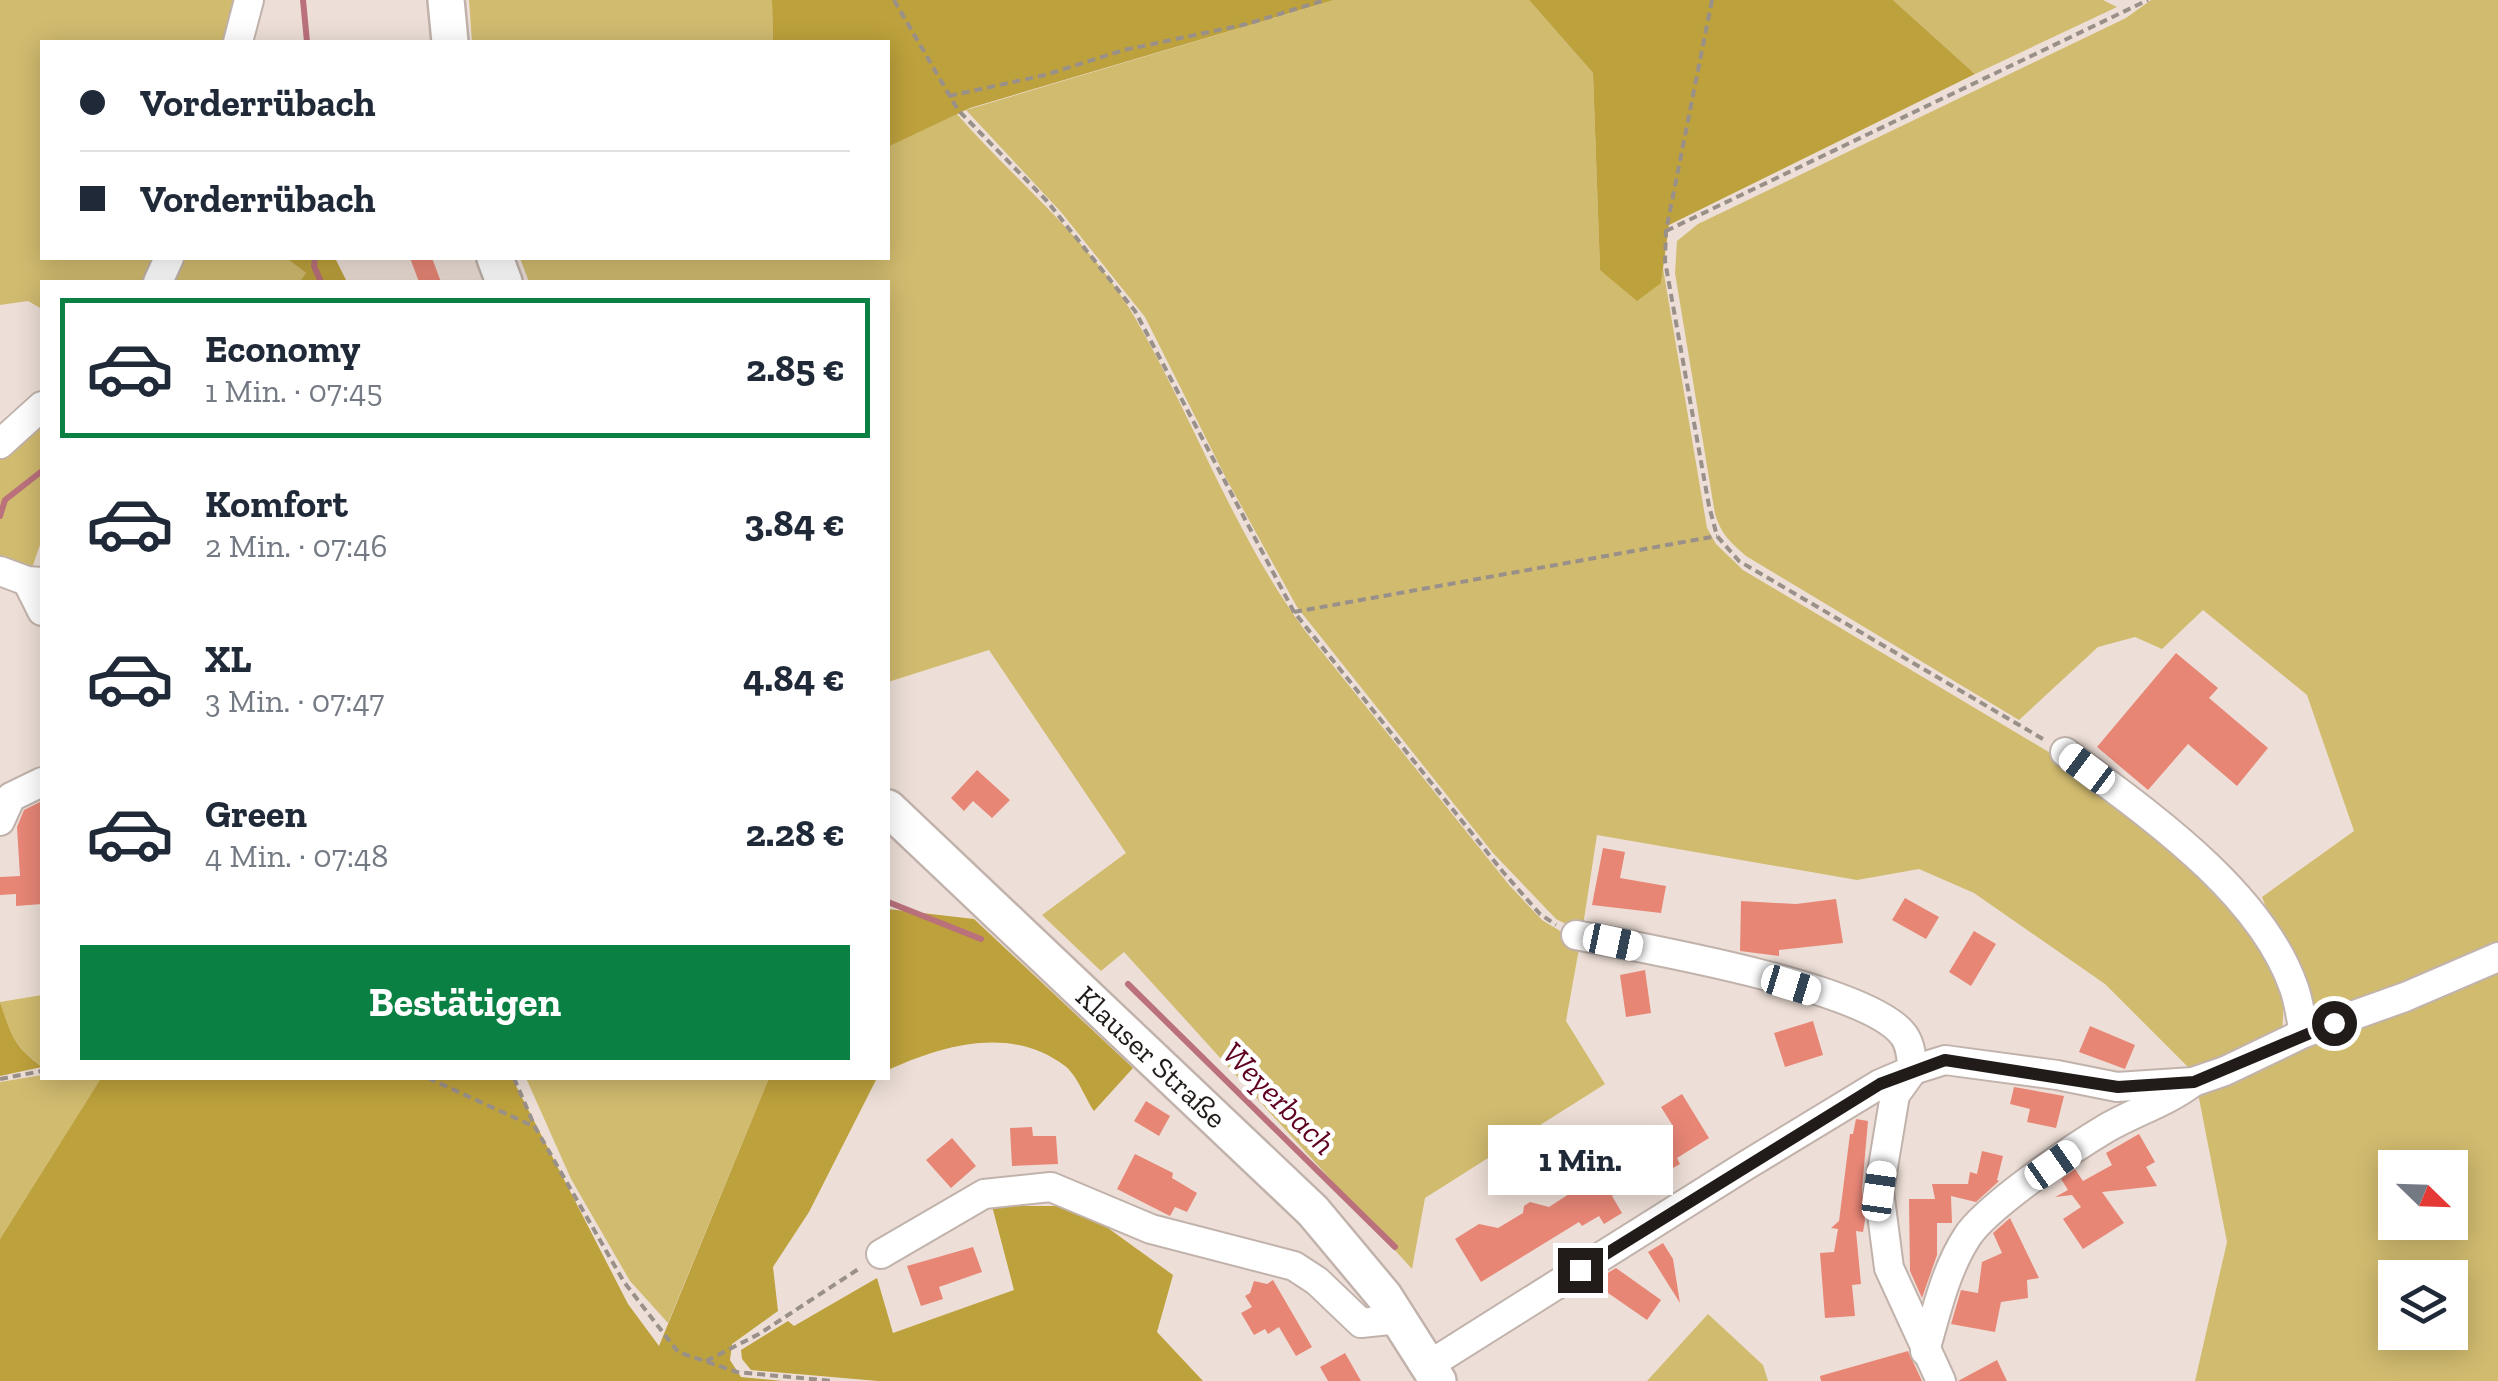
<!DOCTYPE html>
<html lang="de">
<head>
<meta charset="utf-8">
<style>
	body { margin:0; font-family:"Zilla Slab",serif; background:#f6f6f7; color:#1f2937; height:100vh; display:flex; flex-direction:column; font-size:38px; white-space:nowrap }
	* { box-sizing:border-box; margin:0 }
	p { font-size:32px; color:#747a83 }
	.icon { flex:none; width:55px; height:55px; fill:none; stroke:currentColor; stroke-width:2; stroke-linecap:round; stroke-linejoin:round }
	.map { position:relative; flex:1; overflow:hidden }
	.panel { position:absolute; left:40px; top:280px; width:850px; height:800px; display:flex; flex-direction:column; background:#fff; border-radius:0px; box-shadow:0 5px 25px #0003 }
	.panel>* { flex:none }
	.hud { position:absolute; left:40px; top:40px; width:850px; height:220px; border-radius:0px; box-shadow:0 5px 25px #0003; display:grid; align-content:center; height:220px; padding:0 40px; background:#fff }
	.needle { width:65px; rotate:113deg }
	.fabs { position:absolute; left:2378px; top:1150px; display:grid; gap:20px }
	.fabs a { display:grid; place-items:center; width:90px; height:90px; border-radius:0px; background:#fff; box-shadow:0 5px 25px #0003; font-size:50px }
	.end { position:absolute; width:45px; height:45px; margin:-22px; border:12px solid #211c19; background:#fff; box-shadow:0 0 0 5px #fff }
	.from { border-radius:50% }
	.bubble { position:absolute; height:70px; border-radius:0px; background:#fff; box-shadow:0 5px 25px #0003; font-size:32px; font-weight:700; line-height:70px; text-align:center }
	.car { position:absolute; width:30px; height:60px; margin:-30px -15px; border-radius:12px; box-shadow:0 0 8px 2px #0007; background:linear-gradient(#fff 24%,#345 0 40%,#fff 0 76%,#345 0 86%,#fff 0) }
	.hud b { display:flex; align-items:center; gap:35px; height:95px; font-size:38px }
	.hud b+b { border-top:2px solid #e0e1e3 }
	.hud i { width:25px; height:25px; background:#1f2937 }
	ul { padding:18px 0 0; list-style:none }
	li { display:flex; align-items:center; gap:30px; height:140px; margin:0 20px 15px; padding:0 20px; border:5px solid transparent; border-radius:0px }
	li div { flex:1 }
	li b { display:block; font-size:38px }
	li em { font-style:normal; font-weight:700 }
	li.on { border-color:#0b8043 }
	li>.icon { width:90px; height:90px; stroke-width:1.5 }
	.action { display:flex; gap:20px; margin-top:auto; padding:20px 40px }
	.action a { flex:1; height:115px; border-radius:0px; background:#0b8043; color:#fff; font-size:40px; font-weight:700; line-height:115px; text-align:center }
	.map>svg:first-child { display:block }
	.green { fill:#d1bb6f; fill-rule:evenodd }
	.forest { fill:#bda13c }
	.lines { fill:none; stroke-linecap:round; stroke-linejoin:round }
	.stream { stroke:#ba717c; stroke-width:6 }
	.building { fill:#e88676 }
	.minor-casing { stroke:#c1b3ac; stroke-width:32 }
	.major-casing { stroke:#c1b3ac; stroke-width:40 }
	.path { stroke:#9a908a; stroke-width:4; stroke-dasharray:8 5; stroke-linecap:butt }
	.minor { stroke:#fff; stroke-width:28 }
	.major { stroke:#fff; stroke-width:35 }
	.route { stroke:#211c19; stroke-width:12 }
	.labels { text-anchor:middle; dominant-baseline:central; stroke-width:9; stroke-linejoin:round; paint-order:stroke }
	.street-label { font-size:30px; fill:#211c19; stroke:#fff }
	.water-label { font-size:32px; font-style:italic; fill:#5e0122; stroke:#fff }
</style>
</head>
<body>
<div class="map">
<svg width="2498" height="1381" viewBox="0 0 2498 1381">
	<rect width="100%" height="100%" fill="#eddfd7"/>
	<g class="green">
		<polygon points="0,0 244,0 232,42 42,42 42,258 164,258 152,282 42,282 42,309 28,301 0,305"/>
		<polygon points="469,0 772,0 773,42 472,42"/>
		<polygon points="1334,0 1529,0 1593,73 1600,270 1661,283 1663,268 1707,528 1716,544 1743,570 2057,757 2169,848 2252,934 2284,1001 2282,1033 2191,1070 2105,984 1974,893 1919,869 1857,880 1597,835 1582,932 1556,919 1493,853 1297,607 1227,480 1145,317 1061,212 966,110"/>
		<polygon points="1893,0 2103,0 2117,7 1975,74"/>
		<path d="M 2151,0 L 2498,0 L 2498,945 L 2323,1021 L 2309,1018 L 2262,897 L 2354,831 L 2307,695 L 2203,610 L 2162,649 L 2135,637 L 2098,647 L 2019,720 L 1746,556 C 1731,543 1721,534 1715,514 L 1675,273 L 1677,241 L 1698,224 L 2126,18 Z"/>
		<path d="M 957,114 C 1015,181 1088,238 1134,316 C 1194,419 1234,535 1306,632 L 1510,886 L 1542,920 L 1580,943 L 1566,1021 L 1605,1084 L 1425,1198 L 1412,1269 L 1124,952 L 1101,971 L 1042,915 L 1126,853 L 989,650 L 888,682 L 888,282 L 529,282 L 520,258 L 888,258 L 888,147 Z"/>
		<polygon points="178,258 286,258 306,273 299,282 165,282"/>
		<polygon points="42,420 42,539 31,571 0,556 0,460"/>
		<path d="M 2498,958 L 2498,1381 L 2195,1381 L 2227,1242 L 2197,1088 ZM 2395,1168 L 2450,1168 L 2450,1222 L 2395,1222 ZM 2395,1278 L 2450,1278 L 2450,1332 L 2395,1332 Z"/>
		<path d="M 42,995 L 42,1067 C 14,1045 10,1035 0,1002 Z"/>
		<polygon points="42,1075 42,1078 101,1078 0,1239 0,1082"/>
		<polygon points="526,1078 769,1078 668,1323 630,1281 571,1179"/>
		<polygon points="1708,1314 1763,1365 1768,1381 1647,1381"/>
	</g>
	<g class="forest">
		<polygon points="772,0 1334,0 970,108 888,147 888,42 773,42"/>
		<polygon points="1529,0 1893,0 1975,74 1669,225 1661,283 1637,301 1600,270 1593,73"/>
		<polygon points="286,258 335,258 347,282 299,282 306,273"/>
		<path d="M 888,909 L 974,919 L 1133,1068 L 1094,1111 C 1085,1098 1077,1075 1065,1066 C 1011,1025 943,1045 888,1070 Z"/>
		<path d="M 0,1002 C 11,1035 13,1045 42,1067 L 0,1076 Z"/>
		<polygon points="101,1078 512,1078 628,1304 659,1346 769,1078 877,1078 809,1212 773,1267 778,1311 732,1344 730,1360 741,1377 783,1381 0,1381 0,1239"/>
		<polygon points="992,1206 1059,1206 1101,1223 1173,1275 1157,1332 1203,1381 878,1381 751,1370 742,1359 741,1350 788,1321 794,1326 877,1278 893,1333 1014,1290"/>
	</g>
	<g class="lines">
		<g class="stream">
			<polyline points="303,0 307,42"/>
			<polyline points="315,258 314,266 321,282"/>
			<polyline points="0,516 5,500 42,471"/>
			<polyline points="888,902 981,939"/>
			<polyline points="1128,984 1395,1247"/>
		</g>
	</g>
	<g class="building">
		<polygon points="410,258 432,258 441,282 419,282"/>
		<polygon points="2176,653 2218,688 2209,698 2268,748 2237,786 2188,744 2148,790 2097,747"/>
		<polygon points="977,770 1010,800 992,818 973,801 964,811 951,798"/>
		<polygon points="42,801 42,904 16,906 16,894 0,895 0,877 20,876 17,827 24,810"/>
		<polygon points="1603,848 1625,852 1620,878 1666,886 1661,913 1592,905"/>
		<polygon points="1905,898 1939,917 1926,939 1892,920"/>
		<polygon points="1836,899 1843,943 1779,950 1779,956 1740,951 1741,901 1796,904"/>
		<polygon points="1974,931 1996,944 1971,986 1949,972"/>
		<polygon points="1645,970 1651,1013 1626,1017 1620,975"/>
		<polygon points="1813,1021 1823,1055 1785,1067 1774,1033"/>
		<polygon points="2090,1026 2135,1045 2125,1069 2079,1052"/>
		<polygon points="2014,1087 2064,1096 2056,1128 2027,1122 2030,1109 2010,1104"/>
		<polygon points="1682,1094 1709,1138 1677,1158 1680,1164 1666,1172 1662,1166 1612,1196 1622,1213 1604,1224 1599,1216 1582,1226 1579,1222 1481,1282 1455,1239 1479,1224 1498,1228 1523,1213 1524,1206 1530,1202 1549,1207 1634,1152 1638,1159 1665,1142 1660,1134 1673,1126 1661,1107"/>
		<polygon points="1146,1101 1170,1116 1159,1136 1134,1121"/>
		<polygon points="1856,1119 1868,1121 1862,1189 1865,1220 1863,1232 1856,1231 1861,1284 1852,1285 1855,1316 1825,1318 1820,1253 1834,1252 1838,1229 1831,1228 1839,1221 1850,1134 1853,1134"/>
		<polygon points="1032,1127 1033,1136 1056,1136 1058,1164 1012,1166 1010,1128"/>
		<polygon points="2139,1134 2155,1162 2146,1167 2157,1186 2102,1192 2124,1223 2083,1249 2063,1219 2081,1207 2072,1195 2055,1197 2068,1190 2061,1179 2075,1169 2083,1181 2112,1165 2106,1153"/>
		<polygon points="952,1138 976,1166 951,1188 926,1160"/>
		<polygon points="1982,1151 2003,1156 1997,1180 1999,1181 1976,1202 1951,1196 1952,1223 1937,1223 1937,1255 1922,1298 1910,1271 1909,1199 1935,1199 1932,1184 1968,1184 1970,1172 1977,1174"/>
		<polygon points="1135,1154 1173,1173 1172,1178 1197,1193 1187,1212 1175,1207 1170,1216 1117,1189"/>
		<polygon points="2010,1218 2039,1278 2027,1280 2028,1298 2001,1302 1995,1332 1951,1324 1961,1290 1978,1293 1982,1262 2002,1253 1993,1233"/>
		<polygon points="1663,1243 1673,1259 1680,1303 1648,1252"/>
		<polygon points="973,1247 982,1272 939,1287 943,1299 921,1306 907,1266"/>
		<polygon points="1616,1268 1661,1300 1647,1320 1598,1286 1606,1274"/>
		<polygon points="1273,1280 1312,1347 1296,1356 1279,1327 1268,1334 1265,1329 1254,1335 1241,1313 1252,1307 1245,1296 1250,1293 1254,1281 1267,1284"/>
		<polygon points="1908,1351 1922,1381 1821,1381 1820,1376"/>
		<polygon points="1345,1353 1361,1381 1328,1381 1320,1367"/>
		<polygon points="1997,1360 2007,1381 1958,1381"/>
	</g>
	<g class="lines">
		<g class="minor-casing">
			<g id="minor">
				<polyline points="238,42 249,0"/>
				<polyline points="158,282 169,258"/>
				<polyline points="0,444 42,406"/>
				<polyline points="0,571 27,581 42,582"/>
				<polyline points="27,581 42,611"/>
				<path d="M 2065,752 C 2145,812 2260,890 2294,988 C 2299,1002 2301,1019 2304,1033"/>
				<polyline points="0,821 11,797 42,782"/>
				<path d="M 1576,935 C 1642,948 1863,986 1902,1033 C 1911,1043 1911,1057 1913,1070 L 1895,1095 L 1879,1191 L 1889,1268 L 1941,1381"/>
				<polyline points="881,1254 984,1194 1051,1187 1151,1229 1294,1266 1317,1281 1361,1323 1399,1319"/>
				<path d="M 1925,1351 C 1936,1313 1945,1271 1967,1237 C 1985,1208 2073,1148 2105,1129 C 2134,1112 2165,1103 2192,1083"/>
				<polyline points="1429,1365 1745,1166 1880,1084 1913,1070 1945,1060 2057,1075 2117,1087 2193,1082 2225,1071 2304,1033 2405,997 2498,957"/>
			</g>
		</g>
		<g class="major-casing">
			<g id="major">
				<polyline points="446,0 450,42"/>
				<polyline points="495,258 504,282"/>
				<polyline points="888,808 1313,1211 1384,1296 1438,1381"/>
			</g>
		</g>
		<g class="path">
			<polyline points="894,0 958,110 1046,200 1135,311 1294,612 1503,872 1540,914 1556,925"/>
			<polyline points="1712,0 1666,231 1665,261 1709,506 1717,536 1739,561 2043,739"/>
			<polyline points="949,96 1045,75 1124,50 1247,24 1325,0"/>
			<polyline points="1666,231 2148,0"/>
			<polyline points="1294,612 1717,536"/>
			<polyline points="428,1078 535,1127"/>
			<polyline points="514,1078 535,1127 624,1282 678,1352 737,1372 832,1381"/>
			<polyline points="0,1079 42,1071"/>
			<polyline points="706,1361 759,1334 860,1268"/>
		</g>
		<use href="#minor" class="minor"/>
		<use href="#major" class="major"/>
	</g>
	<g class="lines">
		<polyline class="route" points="1580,1270 1880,1084 1945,1060 2118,1087 2194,1082 2334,1023"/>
	</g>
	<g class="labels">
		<g class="street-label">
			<text transform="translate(1151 1057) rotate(43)">Klauser Straße</text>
		</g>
		<g class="water-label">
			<text transform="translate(1279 1098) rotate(45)">Weyerbach</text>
		</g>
	</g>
</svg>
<div class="fabs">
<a><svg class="needle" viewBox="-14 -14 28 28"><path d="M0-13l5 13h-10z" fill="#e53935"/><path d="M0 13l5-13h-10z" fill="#747a83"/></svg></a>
<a><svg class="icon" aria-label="layers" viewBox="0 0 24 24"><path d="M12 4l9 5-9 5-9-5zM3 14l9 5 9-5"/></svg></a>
</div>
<i class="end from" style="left:2334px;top:1023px"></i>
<i class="end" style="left:1580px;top:1270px"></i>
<div class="bubble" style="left:1488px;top:1125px;width:185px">1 Min.</div>
<i class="car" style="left:2087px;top:769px;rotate:307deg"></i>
<i class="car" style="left:1613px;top:942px;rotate:102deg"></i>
<i class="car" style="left:1791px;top:985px;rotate:107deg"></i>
<i class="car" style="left:2053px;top:1165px;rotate:55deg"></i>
<i class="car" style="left:1879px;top:1191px;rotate:8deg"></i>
<div class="hud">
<b><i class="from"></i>Vorderrübach</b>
<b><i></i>Vorderrübach</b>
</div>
<section class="panel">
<ul>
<li class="on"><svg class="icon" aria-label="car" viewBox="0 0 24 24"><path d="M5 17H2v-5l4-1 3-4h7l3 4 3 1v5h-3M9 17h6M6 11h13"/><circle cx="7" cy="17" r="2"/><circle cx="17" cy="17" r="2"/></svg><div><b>Economy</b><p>1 Min. · 07:45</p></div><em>2.85 €</em></li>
<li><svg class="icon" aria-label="car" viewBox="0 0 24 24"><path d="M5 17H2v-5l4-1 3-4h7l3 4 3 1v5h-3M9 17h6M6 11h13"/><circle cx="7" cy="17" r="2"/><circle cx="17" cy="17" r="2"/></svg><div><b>Komfort</b><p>2 Min. · 07:46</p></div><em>3.84 €</em></li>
<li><svg class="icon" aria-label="car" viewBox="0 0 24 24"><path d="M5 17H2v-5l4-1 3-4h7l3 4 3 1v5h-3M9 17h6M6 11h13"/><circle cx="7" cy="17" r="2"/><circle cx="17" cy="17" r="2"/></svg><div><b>XL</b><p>3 Min. · 07:47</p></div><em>4.84 €</em></li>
<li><svg class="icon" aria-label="car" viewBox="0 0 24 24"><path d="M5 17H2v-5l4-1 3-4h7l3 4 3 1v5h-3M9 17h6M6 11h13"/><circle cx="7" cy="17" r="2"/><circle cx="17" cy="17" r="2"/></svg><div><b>Green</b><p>4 Min. · 07:48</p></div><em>2.28 €</em></li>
</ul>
<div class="action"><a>Bestätigen</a></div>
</section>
</div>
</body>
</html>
